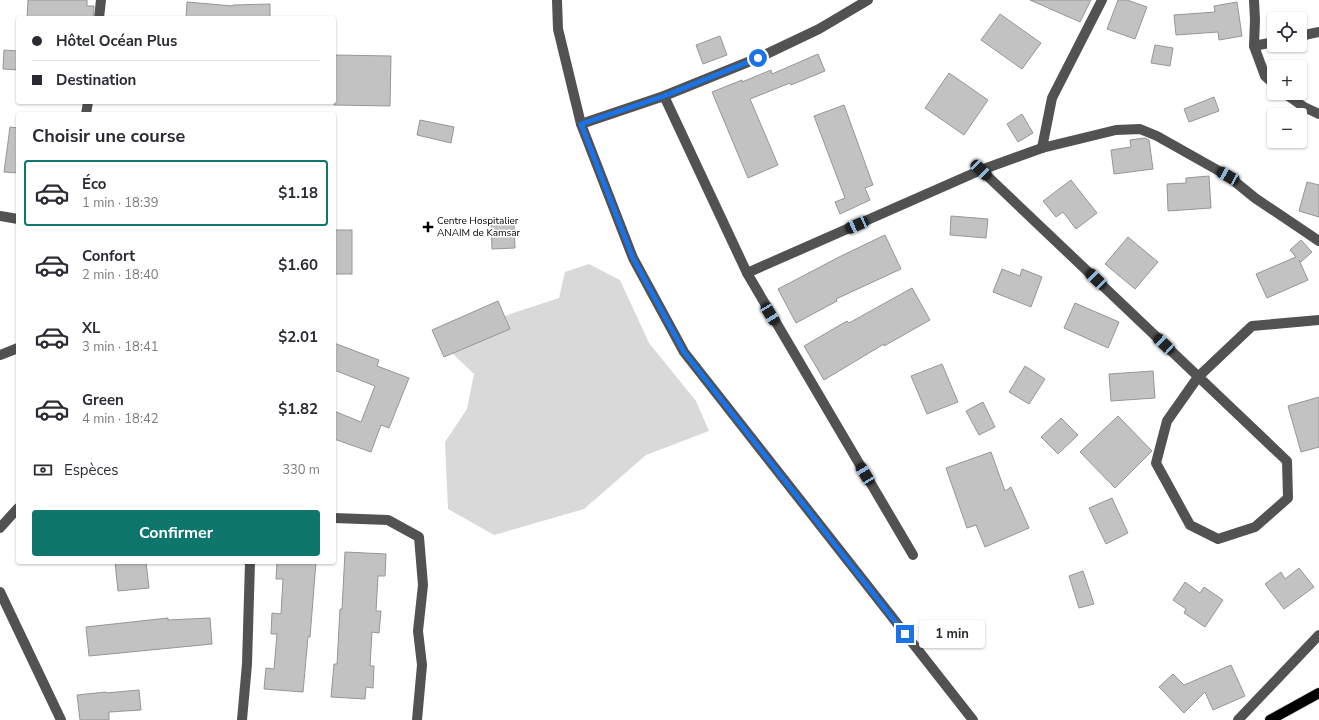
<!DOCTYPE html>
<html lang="fr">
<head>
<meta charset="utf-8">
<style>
	body { margin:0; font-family:"Nunito Sans",sans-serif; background:#f7f7f7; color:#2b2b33; height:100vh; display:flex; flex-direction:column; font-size:15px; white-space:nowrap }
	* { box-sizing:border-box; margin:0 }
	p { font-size:13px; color:#7c7c81 }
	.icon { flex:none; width:22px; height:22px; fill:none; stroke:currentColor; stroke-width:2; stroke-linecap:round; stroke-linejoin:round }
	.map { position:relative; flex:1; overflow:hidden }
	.drawer { position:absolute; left:16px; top:112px; width:320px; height:452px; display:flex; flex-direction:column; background:#fff; border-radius:4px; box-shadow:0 1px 3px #0004 }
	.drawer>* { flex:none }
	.banner { position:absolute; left:16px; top:16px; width:320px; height:88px; border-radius:4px; box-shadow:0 1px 3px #0004; display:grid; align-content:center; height:88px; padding:0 16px; background:#fff }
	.buttons { position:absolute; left:1267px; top:12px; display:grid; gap:8px }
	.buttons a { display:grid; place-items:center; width:40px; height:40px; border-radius:4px; background:#fff; box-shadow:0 1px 3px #0004; font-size:20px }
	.end { position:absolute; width:18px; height:18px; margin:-9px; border:5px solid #1a73e8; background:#fff; box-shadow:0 0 0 2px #fff }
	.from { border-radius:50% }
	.bubble { position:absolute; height:28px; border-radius:4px; background:#fff; box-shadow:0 1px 3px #0004; font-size:13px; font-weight:700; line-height:28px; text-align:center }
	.car { position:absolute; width:12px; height:24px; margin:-12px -6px; border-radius:5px; box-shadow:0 0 3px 1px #0007; background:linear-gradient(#222 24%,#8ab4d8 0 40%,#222 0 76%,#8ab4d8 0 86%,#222 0) }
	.banner b { display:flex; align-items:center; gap:14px; height:38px; font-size:15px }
	.banner b+b { border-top:1px solid #e1e1e2 }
	.banner i { width:10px; height:10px; background:#2b2b33 }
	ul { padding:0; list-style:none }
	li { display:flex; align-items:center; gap:12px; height:66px; margin:0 8px 6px; padding:0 8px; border:2px solid transparent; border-radius:4px }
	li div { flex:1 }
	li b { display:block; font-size:15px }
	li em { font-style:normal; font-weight:700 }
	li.current { border-color:#0f766e }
	li>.icon { width:36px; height:36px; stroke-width:1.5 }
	h2 { padding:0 16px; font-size:18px; line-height:48px }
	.pay { display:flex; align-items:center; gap:10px; height:44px; padding:0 16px; font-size:15px }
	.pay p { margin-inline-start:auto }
	.cta { display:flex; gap:8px; margin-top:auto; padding:8px 16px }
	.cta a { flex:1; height:46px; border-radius:4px; background:#0f766e; color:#fff; font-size:16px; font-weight:700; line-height:46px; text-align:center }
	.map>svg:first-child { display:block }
	.green { fill:#d9d9d9 }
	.building { fill:#c2c2c2; stroke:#969696 }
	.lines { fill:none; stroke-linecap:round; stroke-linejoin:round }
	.major-casing { stroke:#dbdbdb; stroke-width:12 }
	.minor { stroke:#525252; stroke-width:10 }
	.major { stroke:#000; stroke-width:10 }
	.route { stroke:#1a73e8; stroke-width:5 }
	.poi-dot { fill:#000; stroke:#fff; stroke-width:1.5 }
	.labels { text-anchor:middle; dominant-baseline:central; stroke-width:3; stroke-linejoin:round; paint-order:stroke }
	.poi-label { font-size:10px; fill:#000; stroke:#fff; text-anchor:start }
</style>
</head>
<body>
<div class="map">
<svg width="1319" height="720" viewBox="0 0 1319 720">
	<rect width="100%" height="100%" fill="#fff"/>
	<polygon class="green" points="589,264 620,280 649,343 696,401 709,431 646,455 584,509 494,535 448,509 445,442 467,409 474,374 451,352 456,336 513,313 559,298 565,272"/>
	<g class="building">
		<polygon points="28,0 87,0 87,6 94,6 93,18 27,18"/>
		<polygon points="1030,0 1091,0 1080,22"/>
		<polygon points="1118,0 1127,0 1147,7 1135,39 1107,29"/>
		<polygon points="187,2 233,6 233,5 270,4 270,18 186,18"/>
		<polygon points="1237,2 1242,36 1219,40 1218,32 1176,35 1174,15 1215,12 1214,6"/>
		<polygon points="1000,14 1041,43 1022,69 981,40"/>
		<polygon points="720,36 727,55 703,64 696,45"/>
		<polygon points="1155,45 1173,48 1170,66 1151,63"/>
		<polygon points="4,50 18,51 18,70 3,69"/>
		<polygon points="818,54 825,71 791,85 790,83 750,99 778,165 748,178 712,92 742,80 742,82 771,70 772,74"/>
		<polygon points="334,55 391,56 390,106 334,105"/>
		<polygon points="949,73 988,100 964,135 925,108"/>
		<polygon points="1214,97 1219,111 1189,122 1184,109"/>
		<polygon points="844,105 873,185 865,188 870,200 840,214 835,202 845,198 814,116"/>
		<polygon points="1022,114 1033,133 1018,142 1007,124"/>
		<polygon points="420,120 454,127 451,143 417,135"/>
		<polygon points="10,127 18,128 18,173 4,172"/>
		<polygon points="1145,138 1149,140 1153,169 1114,174 1111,150 1131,147 1130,140"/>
		<polygon points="1209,176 1211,208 1168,211 1167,184 1186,183 1186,178"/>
		<polygon points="1071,180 1097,213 1076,229 1063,212 1056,217 1043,201"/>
		<polygon points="1307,182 1319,185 1319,217 1299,211"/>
		<polygon points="951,216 988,219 986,238 950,235"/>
		<polygon points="514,223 515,248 492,249 491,224"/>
		<rect x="334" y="230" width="18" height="44"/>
		<polygon points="885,235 901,269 836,299 837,301 796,323 778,289 841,256"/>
		<polygon points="1128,237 1158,262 1135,289 1105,264"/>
		<polygon points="1301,240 1312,252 1301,262 1299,260 1308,280 1267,298 1256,274 1296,257 1290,250"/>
		<polygon points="1002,269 1020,276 1022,269 1042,277 1031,307 993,292"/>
		<polygon points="912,288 930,320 884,346 884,344 824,380 804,346 847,321 849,323"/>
		<polygon points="498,301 510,329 444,357 432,330"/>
		<polygon points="1075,303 1119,322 1108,348 1064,328"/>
		<polygon points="334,343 379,360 377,366 409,378 389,428 381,425 371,452 334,439 334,411 361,422 375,386 334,370"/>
		<polygon points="942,364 958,402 927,414 911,376"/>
		<polygon points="1025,366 1045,379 1029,404 1009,392"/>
		<polygon points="1153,371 1155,398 1111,401 1109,374"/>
		<polygon points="1319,397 1319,447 1301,452 1288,406"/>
		<polygon points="983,402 995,427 979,435 966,411"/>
		<polygon points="1118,416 1152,451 1115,488 1080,452"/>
		<polygon points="1061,418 1078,435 1058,454 1041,437"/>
		<polygon points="991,452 1005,491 1011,487 1029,528 985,547 976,525 967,528 946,468"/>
		<polygon points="1112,498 1128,533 1106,544 1089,508"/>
		<polygon points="345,552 386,554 385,576 378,576 376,611 381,611 379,633 372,632 370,666 374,666 373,688 366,687 365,699 331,697 334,664 337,664 340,609 342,609"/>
		<polygon points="115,562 146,562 149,588 118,591"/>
		<polygon points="277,562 316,562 310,637 308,637 303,692 264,689 266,668 274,669 277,634 271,634 272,613 281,614 283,579 276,579"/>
		<polygon points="1299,568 1314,587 1284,609 1265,584 1281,572 1285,579"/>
		<polygon points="1083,571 1094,604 1079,608 1069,576"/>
		<polygon points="1185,582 1200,593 1204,587 1223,600 1205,627 1184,613 1186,609 1173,600"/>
		<polygon points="168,618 168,620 210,618 212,644 89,656 86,627"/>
		<polygon points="1231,665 1245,696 1213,710 1205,692 1184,713 1159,687 1173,674 1184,685"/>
		<polygon points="139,690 141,710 109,712 109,720 80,720 77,695 106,692 106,693"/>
	</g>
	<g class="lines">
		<g class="major-casing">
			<polyline id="major" points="1270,720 1319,693"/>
		</g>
		<g class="minor">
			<polyline points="557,0 558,29 581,124 633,258 684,352 973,720"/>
			<polyline points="1254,0 1255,20 1254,46 1265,76 1274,84"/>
			<polyline points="99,18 101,0"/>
			<polyline points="1300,36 1319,32"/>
			<polyline points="1254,46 1274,42"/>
			<polyline points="1284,93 1304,107 1319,114"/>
			<polyline points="664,96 747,273 913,555"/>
			<polyline points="86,114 88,102"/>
			<polyline points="581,124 664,96 758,58 819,29 868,0"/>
			<polyline points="1042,148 1052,98 1102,0"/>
			<polyline points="981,170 1287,461 1288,498 1255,527 1218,539 1190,525 1156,463 1167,421 1198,377 1252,326 1319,320"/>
			<polyline points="0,216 18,219"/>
			<polyline points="747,273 981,170 1042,148 1116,130 1140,129 1157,136 1228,176 1255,198 1319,241"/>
			<polyline points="0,355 18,348"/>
			<polyline points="334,518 388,520 419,537 423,585 418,631 422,665 417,720"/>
			<polyline points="0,528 18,508"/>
			<polyline points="0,592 61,720"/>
			<polyline points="242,720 247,664 250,562"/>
			<polyline points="1238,720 1319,635"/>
		</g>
		<use href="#major" class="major"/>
	</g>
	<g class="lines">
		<polyline class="route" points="758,58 664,96 581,124 633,258 684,352 905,634"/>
	</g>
	<path class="poi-dot" d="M426 221h4v4h4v4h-4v4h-4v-4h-4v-4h4z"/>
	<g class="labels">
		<g class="poi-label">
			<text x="437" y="221">Centre Hospitalier<tspan x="437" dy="12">ANAIM de Kamsar</tspan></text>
		</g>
	</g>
</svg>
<div class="buttons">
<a><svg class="icon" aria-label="locate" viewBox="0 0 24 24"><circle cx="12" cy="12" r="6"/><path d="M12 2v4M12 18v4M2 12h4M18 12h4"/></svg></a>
<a>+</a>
<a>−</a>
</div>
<i class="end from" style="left:758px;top:58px"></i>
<i class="end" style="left:905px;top:634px"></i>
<div class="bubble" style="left:919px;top:620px;width:66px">1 min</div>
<i class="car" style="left:981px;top:170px;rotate:134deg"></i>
<i class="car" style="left:1228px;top:176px;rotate:299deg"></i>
<i class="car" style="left:857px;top:225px;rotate:246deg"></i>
<i class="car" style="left:1096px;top:279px;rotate:314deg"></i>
<i class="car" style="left:770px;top:314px;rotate:149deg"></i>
<i class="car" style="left:1164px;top:344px;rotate:313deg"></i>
<i class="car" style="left:865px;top:474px;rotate:329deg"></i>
<div class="banner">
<b><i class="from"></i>Hôtel Océan Plus</b>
<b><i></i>Destination</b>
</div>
<section class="drawer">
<h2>Choisir une course</h2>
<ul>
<li class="current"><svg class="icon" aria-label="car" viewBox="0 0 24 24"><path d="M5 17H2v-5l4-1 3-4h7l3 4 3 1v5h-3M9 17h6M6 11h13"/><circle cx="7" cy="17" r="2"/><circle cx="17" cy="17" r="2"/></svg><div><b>Éco</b><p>1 min · 18:39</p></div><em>$1.18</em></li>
<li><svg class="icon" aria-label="car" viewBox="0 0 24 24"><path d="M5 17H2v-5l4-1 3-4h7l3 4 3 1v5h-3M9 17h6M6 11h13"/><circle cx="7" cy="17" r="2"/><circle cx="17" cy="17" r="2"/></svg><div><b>Confort</b><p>2 min · 18:40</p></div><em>$1.60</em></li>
<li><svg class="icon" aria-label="car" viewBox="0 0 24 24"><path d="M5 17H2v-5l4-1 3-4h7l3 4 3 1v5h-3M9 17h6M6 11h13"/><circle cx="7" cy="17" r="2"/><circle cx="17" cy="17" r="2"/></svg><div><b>XL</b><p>3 min · 18:41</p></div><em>$2.01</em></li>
<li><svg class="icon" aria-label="car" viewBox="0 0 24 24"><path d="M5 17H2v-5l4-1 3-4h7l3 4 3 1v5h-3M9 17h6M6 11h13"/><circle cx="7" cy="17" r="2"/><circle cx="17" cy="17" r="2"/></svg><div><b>Green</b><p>4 min · 18:42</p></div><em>$1.82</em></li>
</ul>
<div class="pay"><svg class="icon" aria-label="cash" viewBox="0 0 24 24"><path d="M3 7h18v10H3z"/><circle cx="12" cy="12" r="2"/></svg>Espèces<p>330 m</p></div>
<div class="cta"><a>Confirmer</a></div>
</section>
</div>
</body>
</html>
